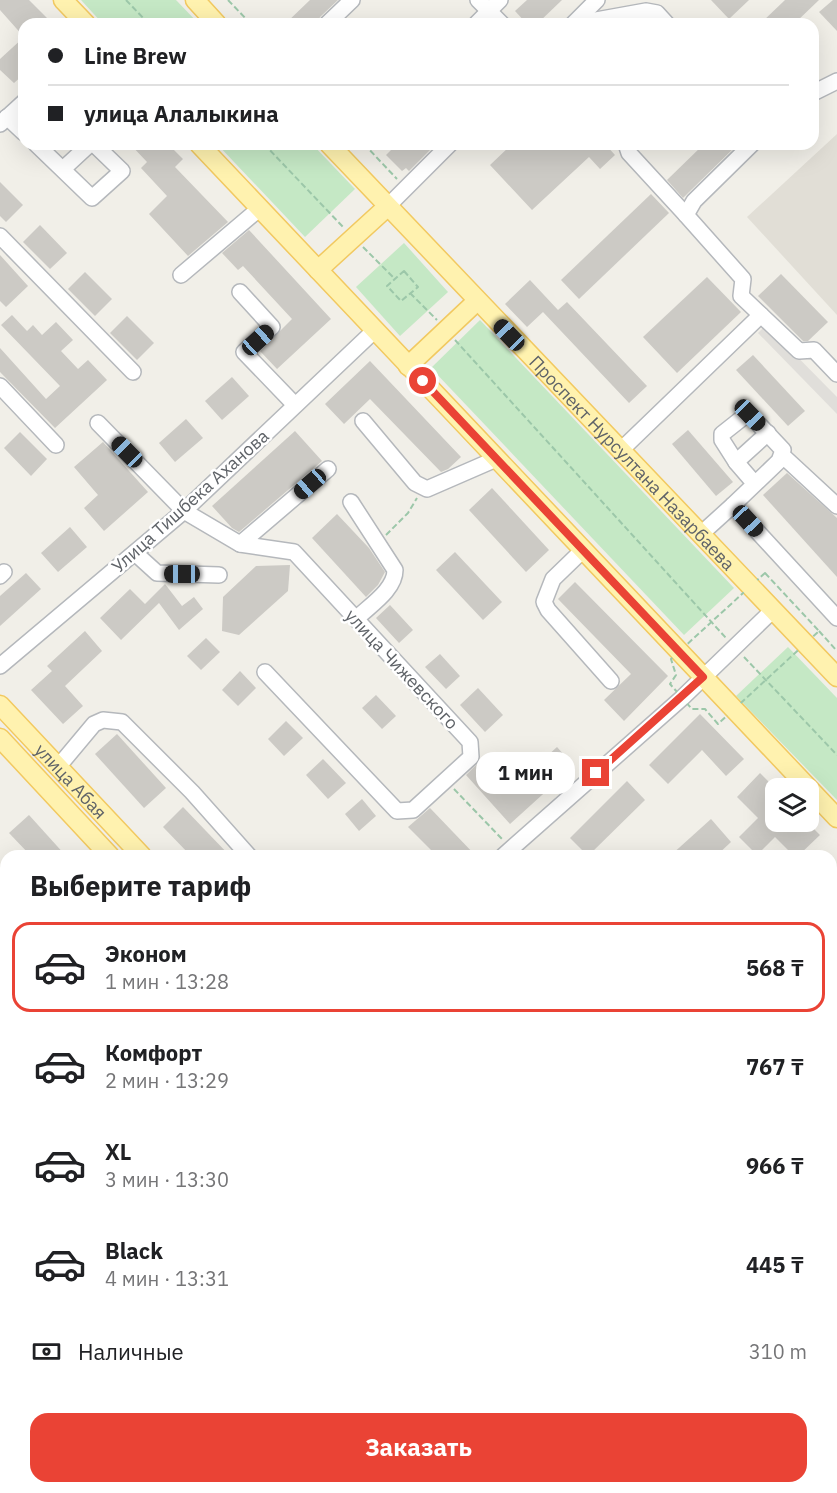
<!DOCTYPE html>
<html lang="ru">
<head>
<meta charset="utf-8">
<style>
	body { margin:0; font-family:"IBM Plex Sans",sans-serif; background:#f2f2f2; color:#202124; height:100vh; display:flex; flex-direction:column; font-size:22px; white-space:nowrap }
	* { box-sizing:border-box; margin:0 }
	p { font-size:20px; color:#757577 }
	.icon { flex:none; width:33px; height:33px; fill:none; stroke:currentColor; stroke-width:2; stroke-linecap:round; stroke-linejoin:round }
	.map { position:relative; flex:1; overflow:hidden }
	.panel { position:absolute; left:0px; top:850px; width:837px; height:644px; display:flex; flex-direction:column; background:#fff; border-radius:18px 18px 0 0; box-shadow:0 6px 24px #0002 }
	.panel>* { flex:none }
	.banner { position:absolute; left:18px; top:18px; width:801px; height:132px; border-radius:18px; box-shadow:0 6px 24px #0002; display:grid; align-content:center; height:132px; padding:0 30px; background:#fff }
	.buttons { position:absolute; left:765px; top:778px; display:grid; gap:12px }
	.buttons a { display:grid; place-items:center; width:54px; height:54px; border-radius:12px; background:#fff; box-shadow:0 6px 24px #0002; font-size:30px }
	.end { position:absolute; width:27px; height:27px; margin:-14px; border:8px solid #ea4335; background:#fff; box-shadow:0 0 0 3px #fff }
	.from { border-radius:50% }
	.bubble { position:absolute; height:42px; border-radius:18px; background:#fff; box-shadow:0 6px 24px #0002; font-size:20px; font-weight:700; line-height:42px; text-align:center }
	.car { position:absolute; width:18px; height:36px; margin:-18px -9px; border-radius:8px; box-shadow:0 0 4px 2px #0007; background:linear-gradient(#222 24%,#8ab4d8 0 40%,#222 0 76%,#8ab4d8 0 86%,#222 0) }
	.banner b { display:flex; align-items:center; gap:21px; height:57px; font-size:22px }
	.banner b+b { border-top:2px solid #e0e0e0 }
	.banner i { width:15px; height:15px; background:#202124 }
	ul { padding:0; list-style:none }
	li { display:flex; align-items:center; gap:18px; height:90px; margin:0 12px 9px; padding:0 18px; border:3px solid transparent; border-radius:18px }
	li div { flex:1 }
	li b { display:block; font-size:22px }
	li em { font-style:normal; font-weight:700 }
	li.selected { border-color:#ea4335 }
	li>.icon { width:54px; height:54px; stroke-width:1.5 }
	h2 { padding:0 30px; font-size:27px; line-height:72px }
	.pay { display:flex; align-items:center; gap:15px; height:66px; padding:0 30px; font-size:22px }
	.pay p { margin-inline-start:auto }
	.button { display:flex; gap:12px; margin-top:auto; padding:12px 30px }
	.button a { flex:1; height:69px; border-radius:18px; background:#ea4335; color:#fff; font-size:24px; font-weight:700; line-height:69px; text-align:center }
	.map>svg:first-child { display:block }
	.industrial { fill:#e0deda }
	.education { fill:#e1ded6 }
	.green { fill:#c5e8c5 }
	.building { fill:#cccac5 }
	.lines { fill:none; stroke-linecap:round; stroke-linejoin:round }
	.minor-casing { stroke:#b5b8bc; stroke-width:18 }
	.major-casing { stroke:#f2c960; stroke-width:21 }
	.path { stroke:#9cc7a9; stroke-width:2; stroke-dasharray:6 3; stroke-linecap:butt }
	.minor { stroke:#fff; stroke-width:15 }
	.major { stroke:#fff2af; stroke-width:18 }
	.route { stroke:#ea4335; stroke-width:8 }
	.labels { text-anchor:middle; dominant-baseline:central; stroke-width:5; stroke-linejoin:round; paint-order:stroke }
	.street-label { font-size:18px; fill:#5f6368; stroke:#fff }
</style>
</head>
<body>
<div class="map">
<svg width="837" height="1493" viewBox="0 0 837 1493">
	<rect width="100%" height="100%" fill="#f1efe8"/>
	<polygon class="industrial" points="766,325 837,397 837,414 758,333"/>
	<polygon class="education" points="837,134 837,315 747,217"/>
	<g class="green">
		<polygon points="81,0 176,0 199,24 103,24"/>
		<polygon points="217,144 312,144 355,189 305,237"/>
		<polygon points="404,243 448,292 400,336 356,287"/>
		<polygon points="480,320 734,588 684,635 431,368"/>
		<polygon points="788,647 837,698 837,800 736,696"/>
		<polygon points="601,1488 800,1488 795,1493 606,1493"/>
	</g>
	<g class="building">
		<polygon points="0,0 29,0 53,24 24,24 24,74 14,83 0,70 0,59 24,37 0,10"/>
		<polygon points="310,0 338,0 320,17 317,24 285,24"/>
		<polygon points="527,0 562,0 537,24 527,24 515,11"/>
		<polygon points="711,0 749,0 729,19"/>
		<polygon points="785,0 819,0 794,24 760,24"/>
		<polygon points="833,0 837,0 837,31 819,12"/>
		<polygon points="130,144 168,144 183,159 175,167 228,222 188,256 149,214 167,196 141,168 147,162"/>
		<polygon points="397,144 436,144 409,171 406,168 402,171 386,155"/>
		<polygon points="512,144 605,144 615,155 600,169 589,157 532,210 490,165"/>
		<polygon points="704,144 738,144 683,198 667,180"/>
		<polygon points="0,182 23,205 6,222 0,216"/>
		<polygon points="651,194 669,213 579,299 561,280"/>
		<polygon points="40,225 67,253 50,269 23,242"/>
		<polygon points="249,230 331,319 277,369 260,351 292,319 243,266 238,270 222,253"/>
		<polygon points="0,255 28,286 6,307 0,301"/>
		<polygon points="85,272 112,299 95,316 68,289"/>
		<polygon points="781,274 828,322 808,341 803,341 758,296"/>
		<polygon points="707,277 741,312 677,373 643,337"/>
		<polygon points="530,280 558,310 567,302 647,386 629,403 543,312 527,327 505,304"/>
		<polygon points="12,315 27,331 33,325 42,335 56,322 73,340 61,351 78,369 88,360 107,380 55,428 0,372 0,348 46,399 60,386 1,325"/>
		<polygon points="127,316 154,343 137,360 110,333"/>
		<polygon points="753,355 805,411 788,426 736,370"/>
		<polygon points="370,361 461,457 448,469 441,472 370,399 344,424 325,404"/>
		<polygon points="232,377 249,396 222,420 205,401"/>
		<polygon points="186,419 203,438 175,462 159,443"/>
		<polygon points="688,430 733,482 716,496 672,444"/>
		<polygon points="295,431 322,461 239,532 232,528 212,506"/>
		<polygon points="20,432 47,459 31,476 4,448"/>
		<polygon points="103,442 148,492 104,531 84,508 98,495 74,467"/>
		<polygon points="787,473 837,518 837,577 763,495"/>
		<polygon points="492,488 549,550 526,572 469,510"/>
		<polygon points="337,514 369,548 385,572 378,585 366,597 312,538"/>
		<polygon points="70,527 87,547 58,572 41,553"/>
		<polygon points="455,552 502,602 483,620 436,570"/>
		<polygon points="290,565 288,591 239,635 222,631 223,597 256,566"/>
		<polygon points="26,573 41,589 0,626 0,596"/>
		<polygon points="575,582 668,676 624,721 604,700 631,674 558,599"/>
		<polygon points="165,584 182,606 194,597 203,609 179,630 159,603 121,640 100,618 130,589 145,604"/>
		<polygon points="390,605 413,630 399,643 376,618"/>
		<polygon points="85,631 102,651 65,686 83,706 63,724 31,690 52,671 47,666"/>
		<polygon points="206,638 220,652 201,670 187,656"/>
		<polygon points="440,654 460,676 446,689 425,667"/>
		<polygon points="240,671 256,688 238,706 222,690"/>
		<polygon points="478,688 503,715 485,732 460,705"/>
		<polygon points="376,695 396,716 382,729 362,708"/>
		<polygon points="700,714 744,759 726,776 702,750 668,784 649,765"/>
		<polygon points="286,721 303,738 284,756 268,739"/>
		<polygon points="117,734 166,788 144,808 95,754"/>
		<polygon points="557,747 574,766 510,824 466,775 483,758 511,789"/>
		<polygon points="323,759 346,783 328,799 306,775"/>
		<polygon points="760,773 773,786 769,790 776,797 776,822 800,822 805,827 808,823 820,835 798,856 794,856 775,837 757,855 739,837 758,818 737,797"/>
		<polygon points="627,781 645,800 588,856 570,838"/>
		<polygon points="362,799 376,816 359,831 345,814"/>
		<polygon points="183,807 230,856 191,856 163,827"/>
		<polygon points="430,808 476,856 437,856 408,827"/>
		<polygon points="29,815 66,856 31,856 9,833"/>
		<polygon points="711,819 731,842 716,856 670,856"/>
	</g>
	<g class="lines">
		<g class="minor-casing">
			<g id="minor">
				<polyline points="478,0 502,24"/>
				<polyline points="327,24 352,0"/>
				<polyline points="476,24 500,0"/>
				<polyline points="573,24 597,0"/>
				<polyline points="574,24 646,11 657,13 667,24"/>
				<polyline points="813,93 837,81"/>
				<polyline points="7,117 24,133"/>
				<polyline points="0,124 24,102"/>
				<polyline points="36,144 92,198 122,171 94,144"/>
				<polyline points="626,144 629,153 686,215"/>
				<polyline points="752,144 694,201 686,215 743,279 741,296 761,315"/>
				<polyline points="63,169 90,144"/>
				<polyline points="387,207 450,144"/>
				<polyline points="0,236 133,372"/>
				<polyline points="181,275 260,208"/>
				<polyline points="240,292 272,327 244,352 295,405"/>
				<polyline points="0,386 56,445"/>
				<polyline points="363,421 415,483 427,489 496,459"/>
				<polyline points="98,423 184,511 240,544 294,552 470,742 471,757 413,810 397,811 265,672"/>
				<polyline points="620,451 761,315 799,351 814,350 837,374"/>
				<polyline points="783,456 837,506"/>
				<polyline points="736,462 768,433"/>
				<path d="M 351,502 L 395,570 C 395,590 369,606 356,619"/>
				<polyline points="733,505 779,461 783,450 750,415 746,415 722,434 722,440 736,462 755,484"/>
				<polyline points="701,534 733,505 837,618"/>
				<polyline points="240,544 328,469"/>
				<polyline points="583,550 553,579 544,602 548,610 611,681"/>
				<polyline points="135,553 157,573 219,575"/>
				<polyline points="0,576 4,572"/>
				<polyline points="0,666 184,511 375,330"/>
				<polyline points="58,767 94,724 103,720 122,722 192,792 249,856"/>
				<polyline points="503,856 682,698 773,610"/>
				<polyline points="0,1056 6,1062"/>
				<polyline points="0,1333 6,1340"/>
				<polyline points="831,1485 837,1479"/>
				<polyline points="142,1488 147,1493"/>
			</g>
		</g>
		<g class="major-casing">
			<g id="major">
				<polyline points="63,0 86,24"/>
				<polyline points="195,0 217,24"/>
				<polyline points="199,144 837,818"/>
				<path id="s1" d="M 329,144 L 837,677"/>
				<polyline points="318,270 387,207"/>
				<polyline points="408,366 477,301"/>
				<path id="s2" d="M 0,705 L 142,856"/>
				<polyline points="0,738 110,856"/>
				<polyline points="831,1461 837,1468"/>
				<polyline points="584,1488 588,1493"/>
				<polyline points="277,1493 282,1488"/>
			</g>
		</g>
		<g class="path">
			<polyline points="126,0 149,24"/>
			<polyline points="228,0 251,24"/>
			<polyline points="264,144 344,228"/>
			<polyline points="364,144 397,179"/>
			<polyline points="363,247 395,279"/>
			<polygon points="404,271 418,287 401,301 387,286"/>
			<polyline points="410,293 437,320"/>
			<polyline points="455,340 726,638"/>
			<polyline points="386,535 408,513 417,498"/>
			<polygon points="765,573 819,631 718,724 705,709 692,709 670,684 676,675 671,659"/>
			<polyline points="819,631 837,651"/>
			<polyline points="744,657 837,755"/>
			<polyline points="454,789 502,839"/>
			<polyline points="608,1488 612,1493"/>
			<polyline points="658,1488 663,1493"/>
			<polyline points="713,1488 716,1488"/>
			<polyline points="723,1488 728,1493"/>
			<polyline points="608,1493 614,1488"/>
			<polyline points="760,1493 761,1488"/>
			<polyline points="805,1493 810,1488"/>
		</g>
		<use href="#minor" class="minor"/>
		<use href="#major" class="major"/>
	</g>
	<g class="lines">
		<polyline class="route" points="423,381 703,677 596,773"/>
	</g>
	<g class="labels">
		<g class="street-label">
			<text stroke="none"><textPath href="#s1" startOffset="440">Проспект Нурсултана Назарбаева</textPath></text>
			<text transform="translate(190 501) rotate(-42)">Улица Тишбека Аханова</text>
			<text transform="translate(402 669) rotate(47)">улица Чижевского</text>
			<text stroke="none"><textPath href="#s2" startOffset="104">улица Абая</textPath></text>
		</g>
	</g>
</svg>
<div class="buttons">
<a><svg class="icon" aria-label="layers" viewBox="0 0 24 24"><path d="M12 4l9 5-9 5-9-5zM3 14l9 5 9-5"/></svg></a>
</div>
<i class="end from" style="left:423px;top:381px"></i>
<i class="end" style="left:596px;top:773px"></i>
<div class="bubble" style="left:476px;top:752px;width:99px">1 мин</div>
<i class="car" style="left:509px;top:335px;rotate:316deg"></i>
<i class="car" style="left:258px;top:340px;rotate:48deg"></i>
<i class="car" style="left:750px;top:415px;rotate:136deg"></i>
<i class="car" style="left:127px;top:452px;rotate:315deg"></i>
<i class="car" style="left:310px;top:484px;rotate:229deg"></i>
<i class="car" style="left:748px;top:521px;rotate:137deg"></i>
<i class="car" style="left:182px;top:574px;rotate:270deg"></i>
<div class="banner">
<b><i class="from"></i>Line Brew</b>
<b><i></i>улица Алалыкина</b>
</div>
<section class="panel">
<h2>Выберите тариф</h2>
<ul>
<li class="selected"><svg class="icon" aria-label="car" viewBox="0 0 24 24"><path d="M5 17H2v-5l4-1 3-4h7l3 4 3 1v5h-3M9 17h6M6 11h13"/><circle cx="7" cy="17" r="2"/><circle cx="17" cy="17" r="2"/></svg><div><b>Эконом</b><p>1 мин · 13:28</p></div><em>568 ₸</em></li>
<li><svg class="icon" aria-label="car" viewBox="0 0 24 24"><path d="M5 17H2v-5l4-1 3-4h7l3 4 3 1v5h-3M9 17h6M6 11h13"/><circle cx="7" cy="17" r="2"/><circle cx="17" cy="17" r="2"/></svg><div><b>Комфорт</b><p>2 мин · 13:29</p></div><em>767 ₸</em></li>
<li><svg class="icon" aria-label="car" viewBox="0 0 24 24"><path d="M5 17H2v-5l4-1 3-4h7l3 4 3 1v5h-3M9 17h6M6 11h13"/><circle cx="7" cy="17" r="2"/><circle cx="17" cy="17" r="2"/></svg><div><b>XL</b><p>3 мин · 13:30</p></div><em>966 ₸</em></li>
<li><svg class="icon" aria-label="car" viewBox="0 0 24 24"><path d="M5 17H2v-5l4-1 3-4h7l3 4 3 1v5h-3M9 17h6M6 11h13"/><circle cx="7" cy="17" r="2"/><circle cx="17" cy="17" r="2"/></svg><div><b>Black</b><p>4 мин · 13:31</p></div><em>445 ₸</em></li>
</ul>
<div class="pay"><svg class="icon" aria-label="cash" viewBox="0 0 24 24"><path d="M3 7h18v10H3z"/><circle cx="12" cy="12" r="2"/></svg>Наличные<p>310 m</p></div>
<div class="button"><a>Заказать</a></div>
</section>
</div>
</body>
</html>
